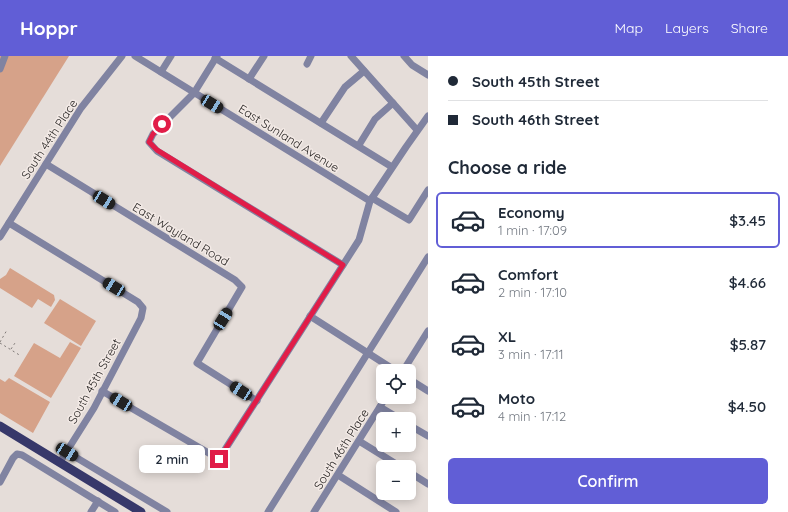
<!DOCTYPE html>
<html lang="en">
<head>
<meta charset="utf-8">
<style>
	body { margin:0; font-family:Quicksand,sans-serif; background:#f2f2f3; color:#1f2937; height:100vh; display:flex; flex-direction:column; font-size:15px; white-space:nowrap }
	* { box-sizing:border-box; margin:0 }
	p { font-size:13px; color:#747a83 }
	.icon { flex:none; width:22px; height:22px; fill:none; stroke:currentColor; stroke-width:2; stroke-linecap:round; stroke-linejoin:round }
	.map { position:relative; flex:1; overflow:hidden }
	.details { display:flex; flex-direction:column; background:#fff; width:360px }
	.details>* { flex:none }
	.guide { display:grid; align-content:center; height:88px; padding:0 20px; background:#fff }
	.controls { position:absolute; left:376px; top:308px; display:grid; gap:8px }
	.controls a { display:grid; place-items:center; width:40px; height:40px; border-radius:6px; background:#fff; box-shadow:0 2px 10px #0003; font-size:20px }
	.end { position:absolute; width:18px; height:18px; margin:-9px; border:5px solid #e11d48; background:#fff; box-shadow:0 0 0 2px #fff }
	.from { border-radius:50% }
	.bubble { position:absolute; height:28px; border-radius:6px; background:#fff; box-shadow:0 2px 10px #0003; font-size:13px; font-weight:600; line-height:28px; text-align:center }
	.car { position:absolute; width:12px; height:24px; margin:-12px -6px; border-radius:5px; box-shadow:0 0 3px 1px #0007; background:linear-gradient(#222 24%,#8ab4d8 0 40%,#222 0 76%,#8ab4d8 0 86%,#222 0) }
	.guide b { display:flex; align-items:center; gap:14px; height:38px; font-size:15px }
	.guide b+b { border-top:1px solid #e0e1e3 }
	.guide i { width:10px; height:10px; background:#1f2937 }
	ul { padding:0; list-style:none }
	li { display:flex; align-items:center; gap:12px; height:56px; margin:0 8px 6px; padding:0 12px; border:2px solid transparent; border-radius:6px }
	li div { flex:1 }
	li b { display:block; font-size:15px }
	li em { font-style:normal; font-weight:600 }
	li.active { border-color:#615ed6 }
	li>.icon { width:36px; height:36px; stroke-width:1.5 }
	h2 { padding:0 20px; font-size:18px; line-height:48px }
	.action { display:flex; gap:8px; margin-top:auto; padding:8px 20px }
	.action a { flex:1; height:46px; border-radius:6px; background:#615ed6; color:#fff; font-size:16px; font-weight:600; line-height:46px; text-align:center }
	header { display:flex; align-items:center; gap:24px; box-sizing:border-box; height:56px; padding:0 20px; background:#615ed6; color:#fff }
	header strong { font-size:19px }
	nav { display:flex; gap:22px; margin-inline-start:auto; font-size:14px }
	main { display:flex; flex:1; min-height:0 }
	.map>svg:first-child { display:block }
	.green { fill:#d6a289 }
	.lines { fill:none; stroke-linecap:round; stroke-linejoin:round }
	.path { stroke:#7f7977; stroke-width:1; stroke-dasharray:2 3; stroke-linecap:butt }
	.minor { stroke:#8083a1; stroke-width:7 }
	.major { stroke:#37386a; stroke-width:9 }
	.route { stroke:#e11d48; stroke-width:5 }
	.labels { text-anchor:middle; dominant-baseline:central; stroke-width:3; stroke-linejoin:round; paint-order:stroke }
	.street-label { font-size:12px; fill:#221f1e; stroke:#f3eae6 }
</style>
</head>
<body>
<header>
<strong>Hoppr</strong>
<nav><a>Map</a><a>Layers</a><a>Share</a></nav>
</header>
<main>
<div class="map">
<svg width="428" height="456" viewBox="0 0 428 456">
	<rect width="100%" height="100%" fill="#e5ddd9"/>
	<g class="green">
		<polygon points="0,0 69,0 0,110"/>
		<polygon points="10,212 54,239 55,244 51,251 38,243 32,252 0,232 0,223 6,219"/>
		<polygon points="60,243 96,265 81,290 44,267"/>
		<polygon points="70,286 81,292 51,342 14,320 34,287 60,302"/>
		<polygon points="9,322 50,346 33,377 0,357 0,323 5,326"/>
	</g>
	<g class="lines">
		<g class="path">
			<polyline points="0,286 7,274"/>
			<polyline points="0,287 21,300"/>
			<polyline points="11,293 15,287"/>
		</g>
		<g class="minor">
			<polyline points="135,0 370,145"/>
			<polyline points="217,0 194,37 153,78 149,86 157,95 343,209"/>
			<polyline points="351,0 417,74"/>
			<polyline points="404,0 412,9 428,19"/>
			<polyline points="215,2 392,111"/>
			<polyline points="307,8 311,0"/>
			<polyline points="0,13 5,0"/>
			<polyline points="161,16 171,0"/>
			<polyline points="249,23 264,0"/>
			<polyline points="321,67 345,31 364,15"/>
			<polyline points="359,89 375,63 393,47"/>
			<polyline points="46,108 235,224 242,231 197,307 257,345"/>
			<polyline points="372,142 409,164 428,134"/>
			<polyline points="9,167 138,246 143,252 141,262 94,352 60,406"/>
			<polyline points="0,181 81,52 122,0"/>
			<polyline points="310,260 396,315"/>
			<polyline points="403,315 428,275"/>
			<polyline points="409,323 428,335"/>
			<polyline points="102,335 219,403 359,184 370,145 406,91 428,60"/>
			<polyline points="380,351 400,363"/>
			<polyline points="409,369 428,380"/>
			<polyline points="359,385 401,411"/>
			<polyline points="67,396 167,456"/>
			<polyline points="409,416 428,428"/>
			<polyline points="338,419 396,456"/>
			<polyline points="0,426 13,402 17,398 22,399 115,456"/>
			<polyline points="91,456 98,445"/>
			<polyline points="268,456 428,201"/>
			<polyline points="314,456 386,341"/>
		</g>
		<polyline class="major" points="0,370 141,456"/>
	</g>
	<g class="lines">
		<polyline class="route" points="162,68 153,78 149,86 157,94 343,209 219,403"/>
	</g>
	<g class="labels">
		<g class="street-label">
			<text transform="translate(289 82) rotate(32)">East Sunland Avenue</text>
			<text transform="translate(49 83) rotate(-57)">South 44th Place</text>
			<text transform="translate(181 178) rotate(31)">East Wayland Road</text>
			<text transform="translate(94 325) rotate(-61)">South 45th Street</text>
			<text transform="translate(341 393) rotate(-58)">South 46th Place</text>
		</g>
	</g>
</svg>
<div class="controls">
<a><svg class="icon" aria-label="locate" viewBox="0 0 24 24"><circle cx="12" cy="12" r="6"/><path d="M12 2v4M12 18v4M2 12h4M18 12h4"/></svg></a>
<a>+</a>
<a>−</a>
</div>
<i class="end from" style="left:162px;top:68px"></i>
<i class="end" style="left:219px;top:403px"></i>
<div class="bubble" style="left:139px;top:389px;width:66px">2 min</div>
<i class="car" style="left:212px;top:48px;rotate:121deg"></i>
<i class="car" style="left:104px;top:144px;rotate:122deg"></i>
<i class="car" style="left:114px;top:231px;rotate:301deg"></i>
<i class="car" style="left:223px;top:263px;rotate:32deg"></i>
<i class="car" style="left:241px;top:335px;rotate:303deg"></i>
<i class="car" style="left:121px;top:346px;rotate:301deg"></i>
<i class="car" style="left:67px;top:396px;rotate:121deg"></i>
</div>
<section class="details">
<div class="guide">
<b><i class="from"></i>South 45th Street</b>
<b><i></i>South 46th Street</b>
</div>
<h2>Choose a ride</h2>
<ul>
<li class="active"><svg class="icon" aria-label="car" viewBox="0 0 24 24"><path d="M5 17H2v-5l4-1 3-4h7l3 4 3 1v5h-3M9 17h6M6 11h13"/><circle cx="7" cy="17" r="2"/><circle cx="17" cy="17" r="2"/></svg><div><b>Economy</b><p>1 min · 17:09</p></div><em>$3.45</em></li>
<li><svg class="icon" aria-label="car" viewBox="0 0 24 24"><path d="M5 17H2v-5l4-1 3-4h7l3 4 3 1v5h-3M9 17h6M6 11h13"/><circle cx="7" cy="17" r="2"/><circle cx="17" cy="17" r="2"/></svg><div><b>Comfort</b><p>2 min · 17:10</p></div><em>$4.66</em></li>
<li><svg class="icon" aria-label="car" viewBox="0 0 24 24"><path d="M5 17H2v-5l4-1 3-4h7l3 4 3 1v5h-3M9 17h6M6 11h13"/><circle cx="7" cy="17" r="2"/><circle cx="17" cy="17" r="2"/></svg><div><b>XL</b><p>3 min · 17:11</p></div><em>$5.87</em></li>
<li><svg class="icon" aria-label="car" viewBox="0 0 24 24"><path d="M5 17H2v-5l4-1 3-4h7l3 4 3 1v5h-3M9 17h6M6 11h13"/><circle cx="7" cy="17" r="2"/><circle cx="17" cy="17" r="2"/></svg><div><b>Moto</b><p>4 min · 17:12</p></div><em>$4.50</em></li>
</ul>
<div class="action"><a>Confirm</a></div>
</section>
</main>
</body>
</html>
